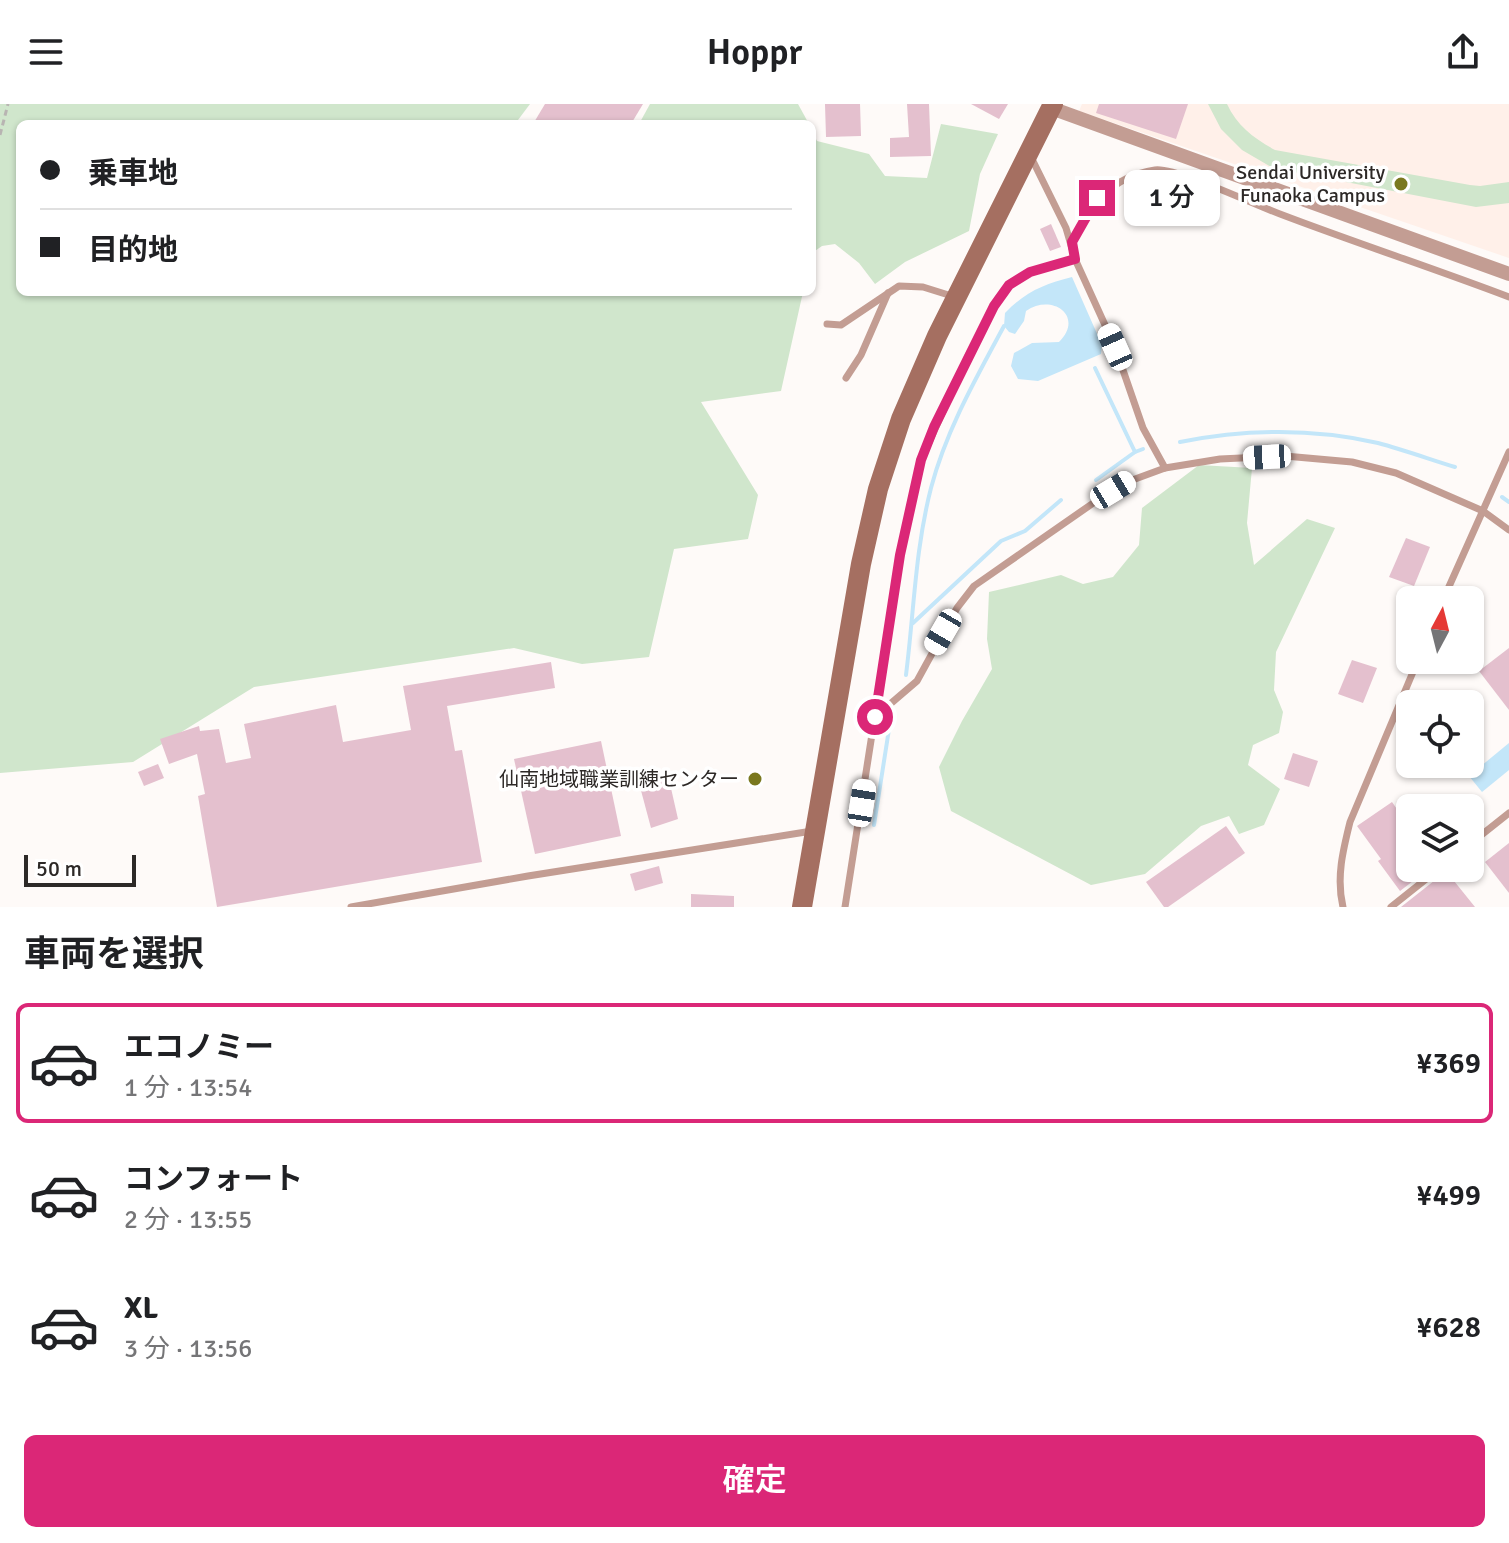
<!DOCTYPE html>
<html lang="ja">
<head>
<meta charset="utf-8">
<style>
	body { margin:0; font-family:Signika,"Noto Sans JP",sans-serif; background:#f6f6f6; color:#202124; height:100vh; display:flex; flex-direction:column; font-size:30px; white-space:nowrap }
	* { box-sizing:border-box; margin:0 }
	p { font-size:26px; color:#757577 }
	.icon { flex:none; width:44px; height:44px; fill:none; stroke:currentColor; stroke-width:2; stroke-linecap:round; stroke-linejoin:round }
	.map { position:relative; height:803px; overflow:hidden }
	.sheet { display:flex; flex-direction:column; background:#fff; flex:1 }
	.sheet>* { flex:none }
	.hud { position:absolute; left:16px; top:16px; width:800px; height:176px; border-radius:12px; box-shadow:0 2px 6px #0004; display:grid; align-content:center; height:176px; padding:0 24px; background:#fff }
	.needle { width:52px; rotate:7deg }
	.controls { position:absolute; left:1396px; top:482px; display:grid; gap:16px }
	.controls a { display:grid; place-items:center; width:88px; height:88px; border-radius:12px; background:#fff; box-shadow:0 2px 6px #0004; font-size:40px }
	.scale { position:absolute; left:24px; bottom:20px; width:112px; box-sizing:border-box; padding-left:8px; border:4px solid #2d2927; border-top:0; font-size:22px; line-height:28px; white-space:nowrap; color:#2d2927; -webkit-text-stroke:6px #fff; paint-order:stroke }
	.end { position:absolute; width:36px; height:36px; margin:-18px; border:10px solid #db2777; background:#fff; box-shadow:0 0 0 4px #fff }
	.from { border-radius:50% }
	.bubble { position:absolute; height:56px; border-radius:12px; background:#fff; box-shadow:0 2px 6px #0004; font-size:26px; font-weight:600; line-height:56px; text-align:center }
	.car { position:absolute; width:24px; height:48px; margin:-24px -12px; border-radius:10px; box-shadow:0 0 6px 2px #0007; background:linear-gradient(#fff 24%,#345 0 40%,#fff 0 76%,#345 0 86%,#fff 0) }
	.hud b { display:flex; align-items:center; gap:28px; height:76px; font-size:30px }
	.hud b+b { border-top:2px solid #e0e0e0 }
	.hud i { width:20px; height:20px; background:#202124 }
	ul { padding:0; list-style:none }
	li { display:flex; align-items:center; gap:24px; height:120px; margin:0 16px 12px; padding:0 8px; border:4px solid transparent; border-radius:12px }
	li div { flex:1 }
	li b { display:block; font-size:30px }
	li em { font-style:normal; font-weight:600 }
	li.active { border-color:#db2777 }
	li>.icon { width:72px; height:72px; stroke-width:1.5 }
	h2 { padding:0 24px; font-size:36px; line-height:96px }
	.button { display:flex; gap:16px; margin-top:auto; padding:16px 24px }
	.button a { flex:1; height:92px; border-radius:12px; background:#db2777; color:#fff; font-size:32px; font-weight:600; line-height:92px; text-align:center }
	header { display:flex; justify-content:space-between; align-items:center; height:104px; padding:0 24px; background:#fff; font-size:36px; font-weight:600 }
	.map>svg:first-child { display:block }
	.built { fill:#fff0e9 }
	.green { fill:#d0e6cc }
	.water { fill:#c3e6f9 }
	.lines { fill:none; stroke-linecap:round; stroke-linejoin:round }
	.stream { stroke:#c3e6f9; stroke-width:4 }
	.building { fill:#e4c0ce }
	.path { stroke:#b8b4b2; stroke-width:3; stroke-dasharray:6 4; stroke-linecap:butt }
	.lane { stroke:#c39d93; stroke-width:7 }
	.street { stroke:#c39d93; stroke-width:14 }
	.secondary { stroke:#a56f61; stroke-width:20 }
	.route { stroke:#db2777; stroke-width:10 }
	.poi-dot { fill:#7a781f; stroke:#fff; stroke-width:3 }
	.labels { text-anchor:middle; dominant-baseline:central; stroke-width:7; stroke-linejoin:round; paint-order:stroke }
	.poi-label { font-size:20px; fill:#2d2927; stroke:#fff; text-anchor:end }
</style>
</head>
<body>
<header><svg class="icon" aria-label="menu" viewBox="0 0 24 24"><path d="M4 6h16M4 12h16M4 18h16"/></svg>Hoppr<svg class="icon" aria-label="share" viewBox="0 0 24 24"><path d="M12 15V3M7 8l5-5 5 5M5 13v7h14v-7"/></svg></header>
<div class="map">
<svg width="1509" height="803" viewBox="0 0 1509 803">
	<rect width="100%" height="100%" fill="#fefaf8"/>
	<polygon class="built" points="1082,0 1509,0 1509,154 1079,7"/>
	<g class="green">
		<polygon points="0,0 530,0 515,20 20,20 20,188 803,188 781,287 701,298 758,391 748,435 674,445 649,553 582,560 514,544 254,583 133,658 0,669"/>
		<polygon points="650,0 798,0 809,20 639,20"/>
		<path d="M 1208,0 L 1227,0 C 1237,22 1255,35 1275,46 L 1470,81 L 1480,82 L 1509,78 L 1509,99 L 1476,103 L 1273,64 L 1242,46 L 1221,25 Z"/>
		<polygon points="941,20 998,30 980,70 969,127 905,158 875,180 859,159 835,140 822,142 812,149 812,27 817,37 869,50 885,72 927,74"/>
		<polygon points="1199,361 1252,364 1247,419 1254,461 1307,415 1335,424 1276,548 1274,586 1283,608 1279,629 1253,641 1248,661 1280,685 1264,721 1239,730 1229,712 1201,722 1145,770 1091,781 951,707 939,663 962,617 992,565 987,535 989,488 1061,471 1083,480 1113,473 1139,441 1142,404"/>
	</g>
	<g class="water">
		<path d="M 1072,173 L 1102,241 L 1101,250 L 1038,277 L 1018,275 L 1011,262 L 1014,249 L 1032,239 L 1059,238 C 1085,212 1052,189 1026,207 L 1024,217 L 1015,230 L 1009,228 L 1004,222 L 1005,209 C 1025,188 1044,180 1072,173 Z"/>
		<polygon points="1509,639 1509,666 1482,688 1469,672"/>
	</g>
	<g class="lines">
		<g class="stream">
			<polyline points="1095,264 1135,348 1096,376"/>
			<path d="M 1180,338 C 1246,325 1312,324 1378,339 C 1404,346 1429,355 1455,363"/>
			<polyline points="1135,348 1143,345"/>
			<polyline points="1502,393 1509,398"/>
			<polyline points="913,519 1001,437 1025,427 1061,396"/>
			<path d="M 906,571 C 914,508 915,446 931,384 C 946,327 976,274 1004,222"/>
			<polyline points="874,721 892,606"/>
		</g>
	</g>
	<g class="building">
		<polygon points="545,0 643,0 631,20 533,20"/>
		<polygon points="825,0 860,0 861,32 826,33"/>
		<polygon points="907,0 929,0 931,52 890,53 890,34 909,33"/>
		<polygon points="971,0 1008,0 999,15"/>
		<polygon points="1099,0 1188,0 1176,35 1096,9"/>
		<polygon points="1051,120 1061,143 1050,147 1040,125"/>
		<polygon points="1406,434 1430,443 1414,482 1389,473"/>
		<polygon points="1509,544 1509,606 1479,567"/>
		<polygon points="1352,556 1377,564 1363,599 1338,590"/>
		<polygon points="551,558 555,584 447,602 455,647 462,646 482,758 217,803 198,692 205,690 197,650 169,660 160,635 199,622 200,627 219,625 226,659 251,654 244,620 336,601 343,638 411,626 403,582"/>
		<polygon points="601,637 621,732 535,750 514,655"/>
		<polygon points="1293,649 1318,657 1309,683 1284,675"/>
		<polygon points="158,660 164,674 144,682 138,668"/>
		<polygon points="668,671 678,715 651,724 639,679"/>
		<polygon points="1392,698 1410,724 1410,764 1430,764 1400,787 1378,757 1381,755 1357,722"/>
		<polygon points="1226,722 1245,749 1168,803 1164,803 1146,778"/>
		<polygon points="1509,739 1509,789 1485,758"/>
		<polygon points="659,762 663,779 635,787 630,770"/>
		<polygon points="1446,767 1475,803 1401,803 1444,769"/>
		<polygon points="691,790 734,792 734,803 691,803"/>
	</g>
	<g class="lines">
		<polyline class="path" points="0,31 8,0"/>
		<g class="lane">
			<polyline points="1030,51 1066,124 1075,155 1115,243 1143,324 1165,364"/>
			<path d="M 1072,138 C 1092,101 1109,73 1155,66 C 1176,63 1255,101 1280,110 C 1356,139 1433,164 1509,193"/>
			<polyline points="827,220 841,221 899,182 923,183 955,193"/>
			<polyline points="846,274 861,251 888,189"/>
			<polyline points="1443,496 1509,348"/>
			<polyline points="875,613 917,577 957,504 974,482 1099,395 1127,378 1165,364 1220,355 1285,352 1352,358 1396,369 1483,407 1509,426"/>
			<polyline points="1470,740 1509,709"/>
			<polyline points="351,803 528,772 812,727"/>
			<polyline points="845,803 900,451 921,356 968,252 994,202 1009,181 1030,168 1075,155"/>
			<path d="M 1343,803 C 1336,774 1343,746 1350,718 L 1418,556"/>
			<polyline points="1391,803 1440,764"/>
		</g>
		<polyline class="street" points="1051,4 1509,170"/>
		<polyline class="secondary" points="802,803 861,460 878,385 901,315 937,232 1053,0"/>
	</g>
	<g class="lines">
		<polyline class="route" points="875,613 900,451 921,356 934,323 994,202 1009,181 1030,168 1075,155 1072,138 1097,94"/>
	</g>
	<g class="poi-dot">
		<circle cx="1401" cy="80" r="8"/>
		<circle cx="755" cy="675" r="8"/>
	</g>
	<g class="labels">
		<g class="poi-label">
			<text x="1385" y="68">Sendai University<tspan x="1385" dy="23">Funaoka Campus</tspan></text>
			<text x="739" y="675">仙南地域職業訓練センター</text>
		</g>
	</g>
</svg>
<div class="controls">
<a><svg class="needle" viewBox="-14 -14 28 28"><path d="M0-13l5 13h-10z" fill="#e53935"/><path d="M0 13l5-13h-10z" fill="#757577"/></svg></a>
<a><svg class="icon" aria-label="locate" viewBox="0 0 24 24"><circle cx="12" cy="12" r="6"/><path d="M12 2v4M12 18v4M2 12h4M18 12h4"/></svg></a>
<a><svg class="icon" aria-label="layers" viewBox="0 0 24 24"><path d="M12 4l9 5-9 5-9-5zM3 14l9 5 9-5"/></svg></a>
</div>
<div class="scale">50 m</div>
<i class="end from" style="left:875px;top:613px"></i>
<i class="end" style="left:1097px;top:94px"></i>
<div class="bubble" style="left:1124px;top:66px;width:96px">1 分</div>
<i class="car" style="left:1115px;top:243px;rotate:336deg"></i>
<i class="car" style="left:1267px;top:353px;rotate:267deg"></i>
<i class="car" style="left:1113px;top:386px;rotate:59deg"></i>
<i class="car" style="left:943px;top:528px;rotate:210deg"></i>
<i class="car" style="left:862px;top:699px;rotate:9deg"></i>
<div class="hud">
<b><i class="from"></i>乗車地</b>
<b><i></i>目的地</b>
</div>
</div>
<section class="sheet">
<h2>車両を選択</h2>
<ul>
<li class="active"><svg class="icon" aria-label="car" viewBox="0 0 24 24"><path d="M5 17H2v-5l4-1 3-4h7l3 4 3 1v5h-3M9 17h6M6 11h13"/><circle cx="7" cy="17" r="2"/><circle cx="17" cy="17" r="2"/></svg><div><b>エコノミー</b><p>1 分 · 13:54</p></div><em>¥369</em></li>
<li><svg class="icon" aria-label="car" viewBox="0 0 24 24"><path d="M5 17H2v-5l4-1 3-4h7l3 4 3 1v5h-3M9 17h6M6 11h13"/><circle cx="7" cy="17" r="2"/><circle cx="17" cy="17" r="2"/></svg><div><b>コンフォート</b><p>2 分 · 13:55</p></div><em>¥499</em></li>
<li><svg class="icon" aria-label="car" viewBox="0 0 24 24"><path d="M5 17H2v-5l4-1 3-4h7l3 4 3 1v5h-3M9 17h6M6 11h13"/><circle cx="7" cy="17" r="2"/><circle cx="17" cy="17" r="2"/></svg><div><b>XL</b><p>3 分 · 13:56</p></div><em>¥628</em></li>
</ul>
<div class="button"><a>確定</a></div>
</section>
</body>
</html>
